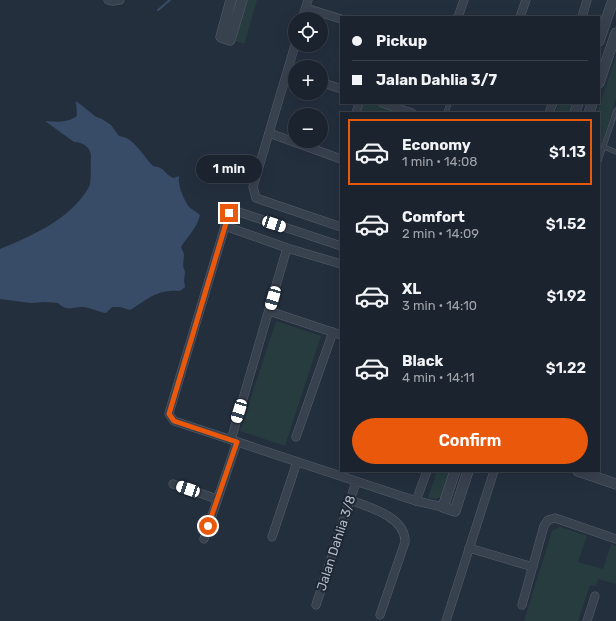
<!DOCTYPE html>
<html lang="en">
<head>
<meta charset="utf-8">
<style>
	body { margin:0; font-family:Rubik,sans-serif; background:#282f3a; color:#f1f3f6; height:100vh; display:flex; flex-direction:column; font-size:15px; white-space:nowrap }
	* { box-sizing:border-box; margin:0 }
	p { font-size:13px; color:#a0a4aa }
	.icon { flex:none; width:22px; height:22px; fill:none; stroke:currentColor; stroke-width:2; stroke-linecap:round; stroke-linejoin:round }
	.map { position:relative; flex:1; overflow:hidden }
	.panel { position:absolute; left:340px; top:112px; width:260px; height:360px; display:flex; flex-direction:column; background:#1b232e; border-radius:0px; box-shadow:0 4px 16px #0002,0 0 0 1px #39404a }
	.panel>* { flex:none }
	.banner { position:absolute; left:340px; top:16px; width:260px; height:88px; border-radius:0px; box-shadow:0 4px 16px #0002,0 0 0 1px #39404a; display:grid; align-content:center; height:88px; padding:0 12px; background:#1b232e }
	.controls { position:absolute; left:288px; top:12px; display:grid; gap:8px }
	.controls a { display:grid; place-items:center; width:40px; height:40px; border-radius:50%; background:#1b232e; box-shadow:0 4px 16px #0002,0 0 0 1px #39404a; font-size:20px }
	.end { position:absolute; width:18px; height:18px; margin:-9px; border:5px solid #ea580c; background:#fff; box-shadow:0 0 0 2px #fff }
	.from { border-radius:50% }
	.bubble { position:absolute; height:28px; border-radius:14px; background:#1b232e; box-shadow:0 4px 16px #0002,0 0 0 1px #39404a; font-size:13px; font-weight:600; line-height:28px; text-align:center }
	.car { position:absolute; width:12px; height:24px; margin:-12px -6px; border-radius:5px; box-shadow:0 0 3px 1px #0007; background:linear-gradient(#fff 24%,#345 0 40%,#fff 0 76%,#345 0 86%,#fff 0) }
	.banner b { display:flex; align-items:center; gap:14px; height:38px; font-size:15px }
	.banner b+b { border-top:1px solid #39404a }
	.banner i { width:10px; height:10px; background:#f1f3f6 }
	ul { padding:7px 0 0; list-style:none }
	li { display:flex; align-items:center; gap:12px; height:66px; margin:0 8px 6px; padding:0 4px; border:2px solid transparent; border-radius:0px }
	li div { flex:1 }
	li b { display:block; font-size:15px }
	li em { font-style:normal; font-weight:600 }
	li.on { border-color:#ea580c }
	li>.icon { width:36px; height:36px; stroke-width:1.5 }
	.button { display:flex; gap:8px; margin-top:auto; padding:8px 12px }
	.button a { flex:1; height:46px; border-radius:24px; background:#ea580c; color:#fff; font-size:16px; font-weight:600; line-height:46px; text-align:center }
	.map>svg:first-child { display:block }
	.green { fill:#263c3f }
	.water { fill:#394c67 }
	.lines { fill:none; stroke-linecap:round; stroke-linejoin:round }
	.stream { stroke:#394c67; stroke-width:2 }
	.service-casing { stroke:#565f6c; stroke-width:5 }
	.minor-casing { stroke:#565f6c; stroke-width:9 }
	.tertiary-casing { stroke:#565f6c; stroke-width:11 }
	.service { stroke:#38414e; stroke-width:4 }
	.minor { stroke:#38414e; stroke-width:8 }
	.tertiary { stroke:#38414e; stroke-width:10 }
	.route { stroke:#ea580c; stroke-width:5 }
	.labels { text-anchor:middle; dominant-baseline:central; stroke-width:4; stroke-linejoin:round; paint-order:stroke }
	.street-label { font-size:13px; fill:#b4bcc9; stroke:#1d2633 }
</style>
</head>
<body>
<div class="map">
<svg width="616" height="621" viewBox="0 0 616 621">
	<rect width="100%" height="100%" fill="#242f3e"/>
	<g class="green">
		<polygon points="246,0 257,0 245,42 243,44 234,40"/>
		<polygon points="616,56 616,98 599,155 599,113 597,113"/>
		<polygon points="364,103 371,103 400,113 361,113"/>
		<polygon points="559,103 571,103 572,107 571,113 556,113"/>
		<polygon points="276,321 321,336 285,446 240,431"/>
		<polygon points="437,471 451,471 441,497 436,499 428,498"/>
		<polygon points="560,527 587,536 578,562 603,569 611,544 616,546 616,584 598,579 596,586 590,585 578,621 524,621 552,531"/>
	</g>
	<path class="water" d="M 76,101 L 96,117 L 102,119 L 111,125 L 119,136 C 134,137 143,156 153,166 C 167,168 164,175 174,178 L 179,176 C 178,187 183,198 189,207 C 192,210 197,212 200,215 C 196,230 189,234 181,247 L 184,254 L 183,266 L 185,272 L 184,281 L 185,287 L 180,291 C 157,289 148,299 130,310 L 120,307 L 112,307 L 106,313 C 98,312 90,307 82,307 C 70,307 68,312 58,303 L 45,302 L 31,303 L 0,299 L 0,249 C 32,236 71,219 89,187 C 92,181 90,164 91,156 C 91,148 83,142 74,142 L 45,121 C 56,122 68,123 77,116 Z"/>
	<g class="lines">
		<polyline class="stream" points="158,10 170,0"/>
		<g class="service-casing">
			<g id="service">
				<polyline points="446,113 449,103"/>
				<polyline points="604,147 616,152"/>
				<polyline points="599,161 616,110"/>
			</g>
		</g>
		<g class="minor-casing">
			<g id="minor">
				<polyline points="108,0 113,1 120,0"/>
				<polyline points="306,8 341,19"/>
				<polyline points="458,17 464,0"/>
				<polyline points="520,17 526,0"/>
				<polyline points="582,17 587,0"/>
				<polyline points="302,19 308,0"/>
				<polyline points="295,45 253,187 256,198 341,227"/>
				<polyline points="321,82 341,89"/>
				<polyline points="382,103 412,113"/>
				<polyline points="356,113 359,103"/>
				<polyline points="549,113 553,103"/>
				<polyline points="269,133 341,159"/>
				<polyline points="225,226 287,248 341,264"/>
				<polyline points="341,246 233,210 229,213 170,410 169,414 174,421 416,501 443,507"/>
				<polyline points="269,311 341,335"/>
				<polyline points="296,437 333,332"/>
				<polyline points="231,440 287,248"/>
				<polyline points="173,484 217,499"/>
				<path d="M 350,500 C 369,507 406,517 405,542 L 380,615"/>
				<polyline points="416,501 427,471"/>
				<polyline points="272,537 297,462"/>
				<polyline points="204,539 237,442"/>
				<polyline points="469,548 533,567"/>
				<polyline points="316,605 356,482"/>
				<polyline points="522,605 544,526 548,520 555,518 616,539"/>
				<polyline points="446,621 494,471"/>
				<polyline points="587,621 595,596"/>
			</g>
		</g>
		<g class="tertiary-casing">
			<g id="tertiary">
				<polyline points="231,0 221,37 230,40 242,0"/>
				<polyline points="599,41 613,0"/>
				<polyline points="599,83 616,33"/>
				<polyline points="575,113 578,103"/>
				<polyline points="589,113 592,103"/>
				<polyline points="455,471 443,507 455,511 468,471"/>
				<polyline points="578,471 616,484"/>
			</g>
		</g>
		<use href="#service" class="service"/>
		<use href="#minor" class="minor"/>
		<use href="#tertiary" class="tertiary"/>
	</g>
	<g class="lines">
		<polyline class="route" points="208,526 237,442 174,421 169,414 229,213"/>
	</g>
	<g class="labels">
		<g class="street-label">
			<text transform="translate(336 543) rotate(-72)">Jalan Dahlia 3/8</text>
		</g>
	</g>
</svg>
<div class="controls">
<a><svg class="icon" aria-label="locate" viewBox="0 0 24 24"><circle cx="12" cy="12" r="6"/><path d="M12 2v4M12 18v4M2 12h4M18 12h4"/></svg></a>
<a>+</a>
<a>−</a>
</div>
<i class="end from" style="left:208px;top:526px"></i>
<i class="end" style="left:229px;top:213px"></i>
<div class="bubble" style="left:196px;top:155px;width:66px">1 min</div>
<i class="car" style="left:274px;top:224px;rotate:108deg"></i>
<i class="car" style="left:273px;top:298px;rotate:196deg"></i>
<i class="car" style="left:239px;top:411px;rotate:197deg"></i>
<i class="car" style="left:188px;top:489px;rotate:289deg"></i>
<div class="banner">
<b><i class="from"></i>Pickup</b>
<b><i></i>Jalan Dahlia 3/7</b>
</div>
<section class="panel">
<ul>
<li class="on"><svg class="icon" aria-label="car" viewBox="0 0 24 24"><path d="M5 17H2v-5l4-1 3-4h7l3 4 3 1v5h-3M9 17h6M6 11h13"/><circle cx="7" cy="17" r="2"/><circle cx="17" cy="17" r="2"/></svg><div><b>Economy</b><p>1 min · 14:08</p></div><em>$1.13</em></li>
<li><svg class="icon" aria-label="car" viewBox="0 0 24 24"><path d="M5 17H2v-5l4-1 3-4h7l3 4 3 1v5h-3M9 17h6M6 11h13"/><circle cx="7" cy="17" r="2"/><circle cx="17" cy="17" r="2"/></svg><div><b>Comfort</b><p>2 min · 14:09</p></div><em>$1.52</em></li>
<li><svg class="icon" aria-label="car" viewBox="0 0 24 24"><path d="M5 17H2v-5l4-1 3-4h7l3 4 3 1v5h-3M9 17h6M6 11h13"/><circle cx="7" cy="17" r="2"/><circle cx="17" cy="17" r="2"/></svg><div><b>XL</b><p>3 min · 14:10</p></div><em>$1.92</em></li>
<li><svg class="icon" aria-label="car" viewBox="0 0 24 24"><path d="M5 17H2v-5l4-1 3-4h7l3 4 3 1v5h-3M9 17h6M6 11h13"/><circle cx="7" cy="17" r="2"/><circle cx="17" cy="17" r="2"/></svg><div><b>Black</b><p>4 min · 14:11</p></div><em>$1.22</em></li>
</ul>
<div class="button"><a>Confirm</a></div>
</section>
</div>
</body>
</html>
